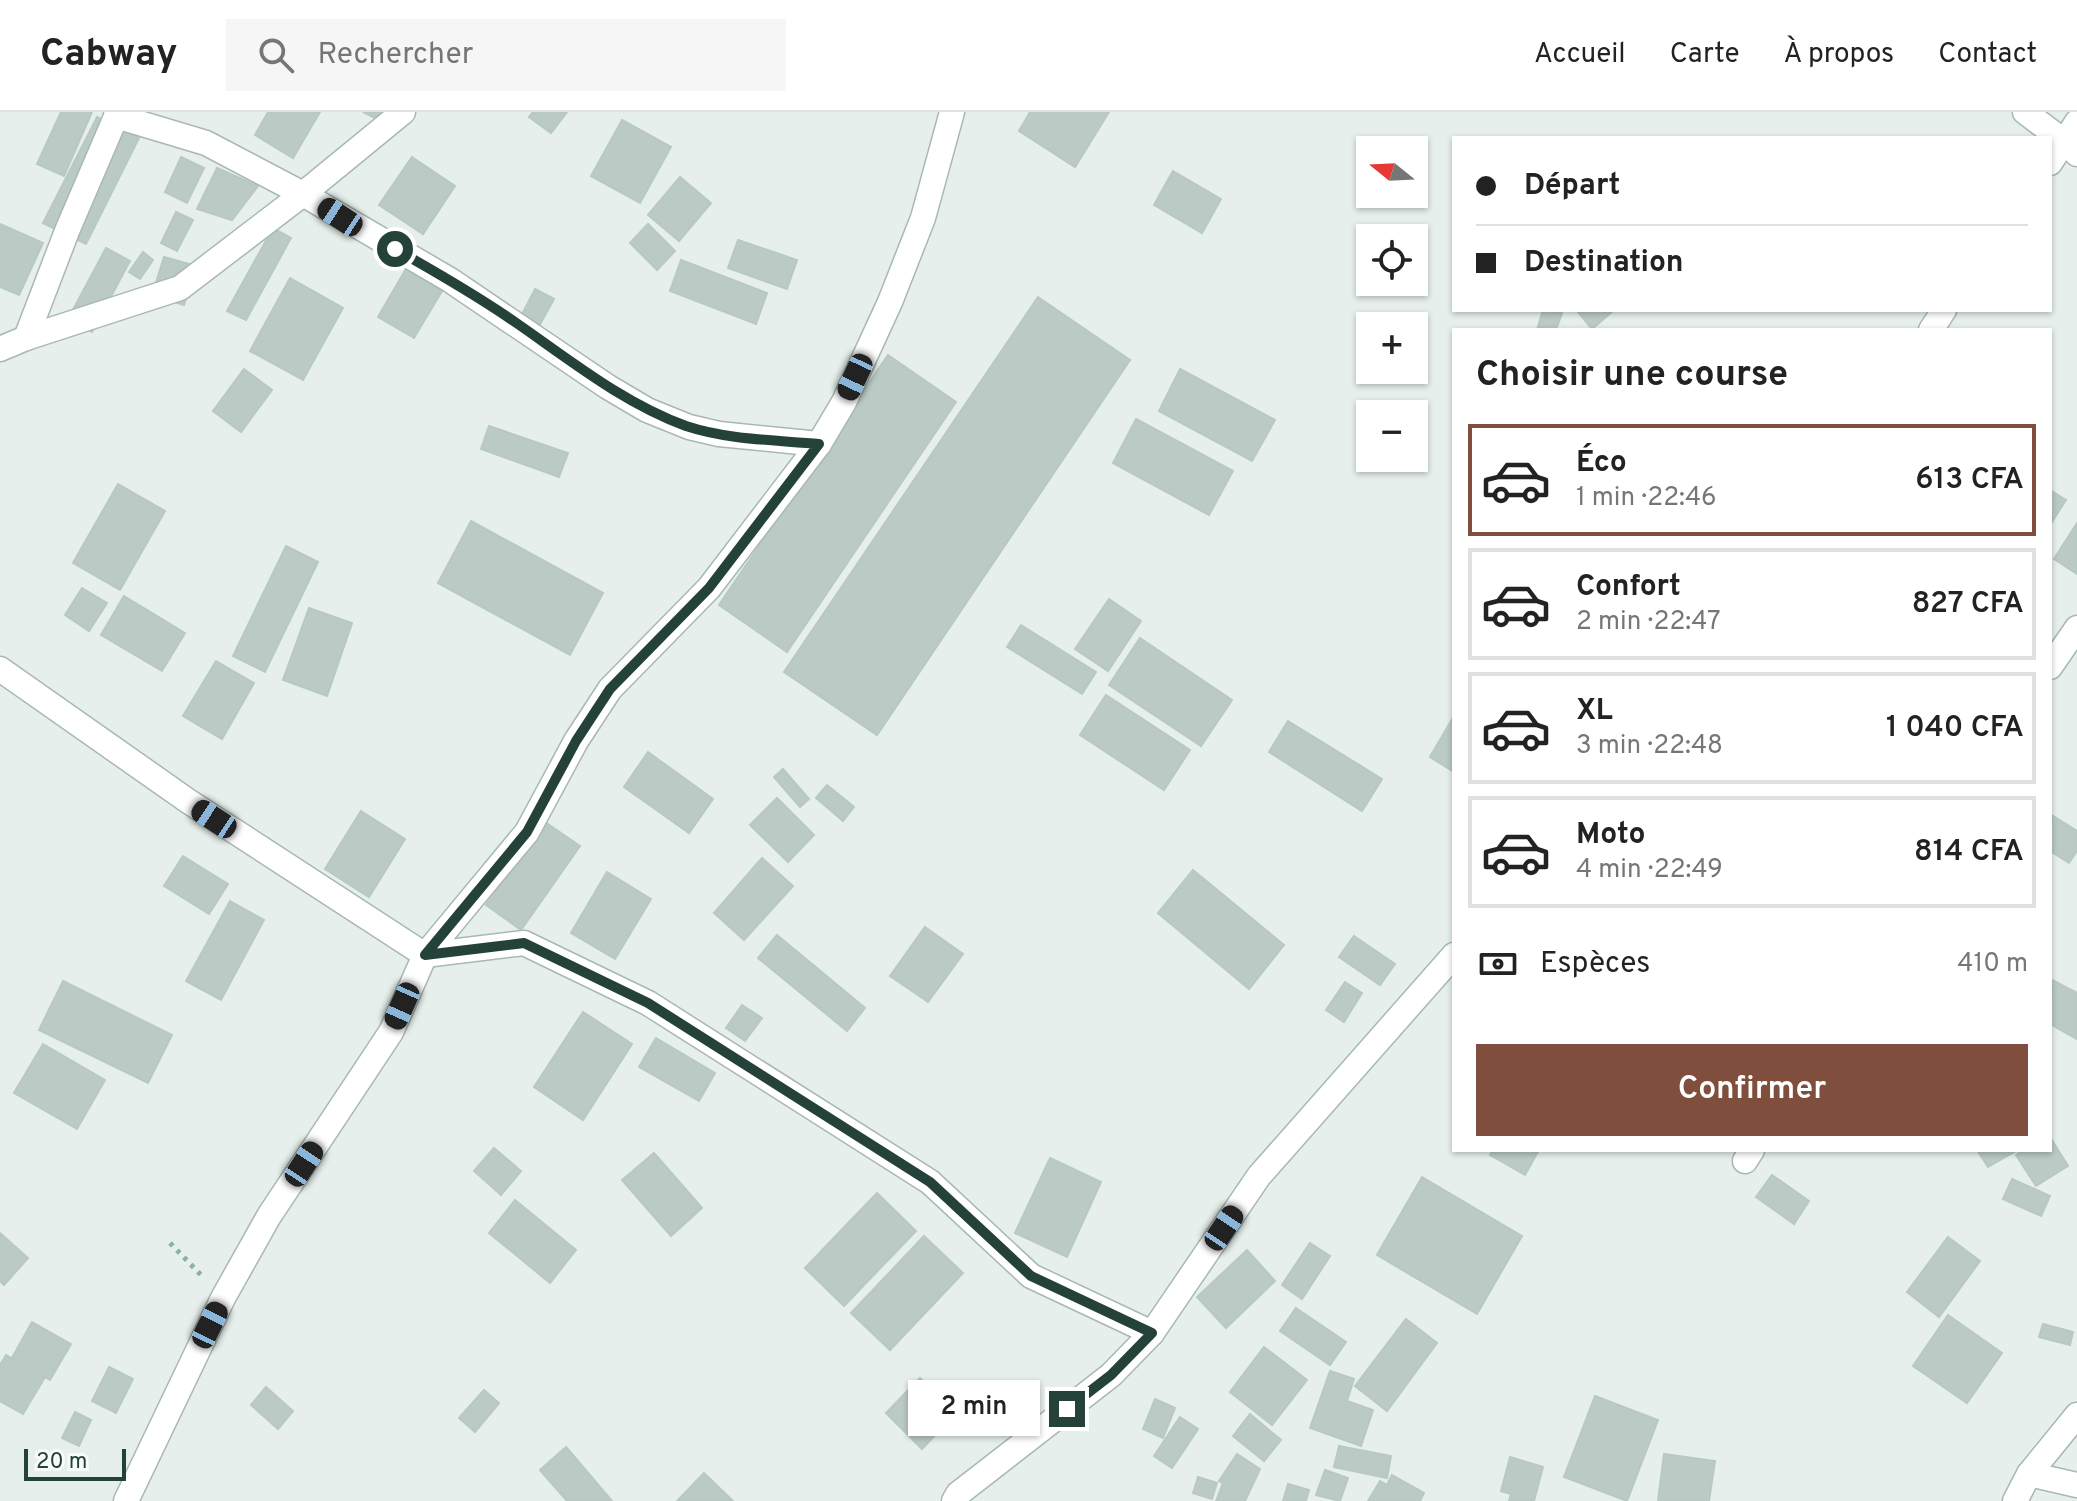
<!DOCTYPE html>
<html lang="fr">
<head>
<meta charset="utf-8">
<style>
	body { margin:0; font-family:Overpass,sans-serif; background:#f6f6f6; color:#222; height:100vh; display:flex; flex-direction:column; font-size:30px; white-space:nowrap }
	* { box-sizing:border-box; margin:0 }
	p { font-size:26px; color:#767676 }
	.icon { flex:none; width:44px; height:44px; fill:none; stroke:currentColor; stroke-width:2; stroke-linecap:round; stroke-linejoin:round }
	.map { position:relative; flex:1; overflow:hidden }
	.sheet { position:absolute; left:1452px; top:216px; width:600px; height:824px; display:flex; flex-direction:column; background:#fff; border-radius:0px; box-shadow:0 2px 6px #0004 }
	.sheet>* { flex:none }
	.guide { position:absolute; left:1452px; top:24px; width:600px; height:176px; border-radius:0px; box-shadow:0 2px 6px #0004; display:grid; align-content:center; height:176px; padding:0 24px; background:#fff }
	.needle { width:52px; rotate:288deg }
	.tools { position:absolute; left:1356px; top:24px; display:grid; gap:16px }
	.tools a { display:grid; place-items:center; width:72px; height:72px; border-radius:0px; background:#fff; box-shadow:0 2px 6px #0004; font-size:40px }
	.scale { position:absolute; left:24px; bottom:20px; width:102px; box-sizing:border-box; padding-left:8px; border:4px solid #24423a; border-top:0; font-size:22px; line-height:28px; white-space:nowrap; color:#24423a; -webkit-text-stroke:6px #f7fbf9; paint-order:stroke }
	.end { position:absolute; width:36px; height:36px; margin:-18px; border:10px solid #24423a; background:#fff; box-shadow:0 0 0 4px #fff }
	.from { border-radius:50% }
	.bubble { position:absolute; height:56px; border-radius:0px; background:#fff; box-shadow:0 2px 6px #0004; font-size:26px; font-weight:600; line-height:56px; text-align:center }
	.car { position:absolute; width:24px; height:48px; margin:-24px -12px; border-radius:10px; box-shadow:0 0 6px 2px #0007; background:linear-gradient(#222 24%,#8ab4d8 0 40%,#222 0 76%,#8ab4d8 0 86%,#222 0) }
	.guide b { display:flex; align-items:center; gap:28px; height:76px; font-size:30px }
	.guide b+b { border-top:2px solid #e0e0e0 }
	.guide i { width:20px; height:20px; background:#222 }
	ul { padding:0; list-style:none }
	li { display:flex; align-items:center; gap:24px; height:112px; margin:0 16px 12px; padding:0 8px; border:4px solid #e0e0e0; border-radius:0px }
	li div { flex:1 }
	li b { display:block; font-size:30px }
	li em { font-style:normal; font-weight:600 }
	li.active { border-color:#804e3d }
	li>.icon { width:72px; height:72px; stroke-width:1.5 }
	h2 { padding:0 24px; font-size:36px; line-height:96px }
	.pay { display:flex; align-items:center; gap:20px; height:88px; padding:0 24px; font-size:30px }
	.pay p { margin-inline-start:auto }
	.action { display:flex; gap:16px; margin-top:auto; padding:16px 24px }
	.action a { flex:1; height:92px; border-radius:0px; background:#804e3d; color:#fff; font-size:32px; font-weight:600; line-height:92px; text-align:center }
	header { display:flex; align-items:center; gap:48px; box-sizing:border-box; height:112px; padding:0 40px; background:#fff; border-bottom:2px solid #e0e0e0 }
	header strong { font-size:38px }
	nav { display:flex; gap:44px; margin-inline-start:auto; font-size:28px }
	.search { width:560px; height:72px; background:#f6f6f6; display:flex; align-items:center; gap:20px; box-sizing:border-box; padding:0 28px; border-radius:0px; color:#767676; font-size:30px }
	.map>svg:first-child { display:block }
	.building { fill:#bbcac4; stroke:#b8c9c2; stroke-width:2 }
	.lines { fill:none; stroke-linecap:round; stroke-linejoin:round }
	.minor-casing { stroke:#a8b8b2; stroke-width:27 }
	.path { stroke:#86b3a5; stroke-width:5; stroke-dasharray:4 6; stroke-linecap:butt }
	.minor { stroke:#fff; stroke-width:24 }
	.route { stroke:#24423a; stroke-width:10 }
</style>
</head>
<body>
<header>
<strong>Cabway</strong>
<div class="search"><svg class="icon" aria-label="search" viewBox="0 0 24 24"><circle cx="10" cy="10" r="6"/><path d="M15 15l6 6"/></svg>Rechercher</div>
<nav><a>Accueil</a><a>Carte</a><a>À propos</a><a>Contact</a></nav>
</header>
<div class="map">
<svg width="2077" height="1389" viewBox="0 0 2077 1389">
	<rect width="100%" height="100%" fill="#e6efeb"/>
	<g class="building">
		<polygon points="61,0 92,0 64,64 37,52"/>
		<polygon points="268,0 320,0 293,46 255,23"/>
		<polygon points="363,0 381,0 377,7"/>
		<polygon points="533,0 567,0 551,21 529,5"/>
		<polygon points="1030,0 1109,0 1075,55 1019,19"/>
		<polygon points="97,5 139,26 86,132 43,111"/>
		<polygon points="622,8 671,35 640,91 591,64"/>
		<polygon points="181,45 204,56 187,91 165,80"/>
		<polygon points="412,45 455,74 423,122 379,93"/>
		<polygon points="217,56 258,74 232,108 197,97"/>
		<polygon points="1173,59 1221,87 1202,121 1154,93"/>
		<polygon points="680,65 711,91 679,129 648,103"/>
		<polygon points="176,100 193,108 177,139 161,131"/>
		<polygon points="0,112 43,131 19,183 0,175"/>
		<polygon points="648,112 675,139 657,158 630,131"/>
		<polygon points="273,116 291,126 246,208 227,199"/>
		<polygon points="738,128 797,148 787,177 728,156"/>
		<polygon points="106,136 130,149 92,220 68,207"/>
		<polygon points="143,140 153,148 140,167 129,160"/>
		<polygon points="164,145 196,154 184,193 152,183"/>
		<polygon points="681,148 767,181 756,212 670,179"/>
		<polygon points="406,157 442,179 414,226 378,205"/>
		<polygon points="290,166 343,196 303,268 250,239"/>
		<polygon points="535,177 554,187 537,218 519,208"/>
		<polygon points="1038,185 1130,248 877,623 784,560"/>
		<polygon points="1543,198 1562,201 1556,218 1537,218"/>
		<polygon points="1580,198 1614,198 1592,217 1578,200"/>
		<polygon points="888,243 956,290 787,540 719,493"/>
		<polygon points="244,257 272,278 241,320 213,299"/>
		<polygon points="1180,257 1275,308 1252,349 1159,299"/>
		<polygon points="1136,307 1233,359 1209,403 1113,351"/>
		<polygon points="489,314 568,341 559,365 481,337"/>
		<polygon points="118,372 165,399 120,478 73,451"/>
		<polygon points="2050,378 2066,388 2050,413"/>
		<polygon points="471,409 603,481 570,543 438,471"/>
		<polygon points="2077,411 2077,462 2054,447"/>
		<polygon points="286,434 318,450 265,560 233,544"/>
		<polygon points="82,476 107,491 89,519 65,503"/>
		<polygon points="124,484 185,521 162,559 101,523"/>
		<polygon points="1109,487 1141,509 1108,559 1075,537"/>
		<polygon points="309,496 352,511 327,584 283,568"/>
		<polygon points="1021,513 1096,560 1082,582 1007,535"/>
		<polygon points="1140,526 1232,588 1201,634 1109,573"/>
		<polygon points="216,549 254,571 222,627 183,604"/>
		<polygon points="1106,583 1190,638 1164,678 1080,623"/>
		<polygon points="1454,604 1454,660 1430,645"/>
		<polygon points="1288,609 1382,667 1362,699 1269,640"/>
		<polygon points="648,640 713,687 689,721 624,675"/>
		<polygon points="783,657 809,687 800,695 774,665"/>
		<polygon points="827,673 854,695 843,709 816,686"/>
		<polygon points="777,686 814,723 788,750 750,713"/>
		<polygon points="361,699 405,727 369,785 325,757"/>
		<polygon points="2050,702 2077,719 2077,739 2069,751 2050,739"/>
		<polygon points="545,710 580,734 521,818 486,793"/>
		<polygon points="183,744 228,772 209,802 164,774"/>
		<polygon points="762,746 793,774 744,828 714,801"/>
		<polygon points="1193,758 1284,833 1249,877 1158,801"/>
		<polygon points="607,760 651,787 615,847 571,821"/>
		<polygon points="230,789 264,808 221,888 186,869"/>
		<polygon points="925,815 963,842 928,890 890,864"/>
		<polygon points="777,823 865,896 847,919 758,846"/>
		<polygon points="1354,824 1395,852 1380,873 1339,845"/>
		<polygon points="2052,868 2077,881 2077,927 2050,912"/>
		<polygon points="63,869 172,923 148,971 39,918"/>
		<polygon points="1345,870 1362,881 1344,910 1326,898"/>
		<polygon points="742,893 762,906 745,929 726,916"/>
		<polygon points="583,900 632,932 583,1008 534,975"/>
		<polygon points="656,926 715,961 699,989 639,955"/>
		<polygon points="43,932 105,968 77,1017 14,981"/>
		<polygon points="2050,1025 2068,1054 2036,1074 2016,1043 2024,1038 2050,1038"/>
		<polygon points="494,1036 521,1059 501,1083 474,1059"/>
		<polygon points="1493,1038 1539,1038 1525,1063 1490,1043"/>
		<polygon points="1977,1038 2016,1038 2016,1039 1988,1055"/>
		<polygon points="654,1041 702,1096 671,1124 622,1068"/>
		<polygon points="1050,1046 1101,1070 1067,1145 1015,1121"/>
		<polygon points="1772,1063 1809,1089 1794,1112 1756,1085"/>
		<polygon points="1422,1065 1522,1124 1477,1202 1377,1143"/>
		<polygon points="2012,1067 2050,1084 2041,1104 2003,1087"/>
		<polygon points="877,1081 916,1119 844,1194 805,1156"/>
		<polygon points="515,1088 576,1138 550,1171 489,1121"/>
		<polygon points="0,1121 28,1146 4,1173 0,1169"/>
		<polygon points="924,1124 963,1161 890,1238 851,1201"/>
		<polygon points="1948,1125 1980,1149 1939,1205 1907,1180"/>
		<polygon points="1310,1131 1330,1144 1302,1187 1282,1173"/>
		<polygon points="1247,1138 1275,1169 1226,1216 1197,1185"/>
		<polygon points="1296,1196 1346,1230 1330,1253 1280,1219"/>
		<polygon points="1948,1203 2002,1241 1967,1291 1913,1254"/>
		<polygon points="1406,1207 1437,1231 1387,1299 1355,1274"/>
		<polygon points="32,1210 71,1232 50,1268 12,1246"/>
		<polygon points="2043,1212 2073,1220 2070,1233 2039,1225"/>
		<polygon points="1264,1235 1307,1268 1272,1313 1230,1280"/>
		<polygon points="6,1243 45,1265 23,1302 0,1289 0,1253"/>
		<polygon points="109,1255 133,1267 116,1301 92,1289"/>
		<polygon points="1330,1259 1354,1267 1347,1289 1373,1298 1361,1334 1310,1316"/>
		<polygon points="920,1266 956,1301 922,1337 886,1301"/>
		<polygon points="266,1275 293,1299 278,1317 251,1293"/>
		<polygon points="484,1278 499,1291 475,1320 459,1306"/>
		<polygon points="1595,1284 1658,1308 1627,1389 1564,1365"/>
		<polygon points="1155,1287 1175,1296 1163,1326 1143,1317"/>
		<polygon points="75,1300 91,1308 79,1334 62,1326"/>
		<polygon points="1250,1302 1281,1328 1264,1349 1233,1324"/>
		<polygon points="1180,1305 1198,1317 1172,1356 1154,1344"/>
		<polygon points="1339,1334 1391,1344 1387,1366 1334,1355"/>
		<polygon points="566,1335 612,1389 567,1389 540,1358"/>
		<polygon points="1237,1342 1260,1357 1245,1389 1216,1389 1223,1371 1219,1369"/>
		<polygon points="1664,1342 1715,1349 1709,1389 1658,1389"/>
		<polygon points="1510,1345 1543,1355 1534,1389 1509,1389 1511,1382 1501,1379"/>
		<polygon points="1325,1358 1348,1366 1340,1389 1316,1383"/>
		<polygon points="704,1361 733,1389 678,1388"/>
		<polygon points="1392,1363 1424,1381 1420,1389 1368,1389 1380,1369 1387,1373"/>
		<polygon points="1198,1365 1217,1371 1212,1387 1193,1381"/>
		<polygon points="1288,1372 1309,1378 1306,1389 1283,1389"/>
	</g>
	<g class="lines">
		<g class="minor-casing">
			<g id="minor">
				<polyline points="2025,0 2065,30 2077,42"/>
				<polyline points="116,4 206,31 303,82 450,168 608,275 647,298 689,315 719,322 819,332"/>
				<polyline points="2050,51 2077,10"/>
				<polyline points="1931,218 1944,198"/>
				<polyline points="26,226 67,119 118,0"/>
				<polyline points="0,237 26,226 180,176 303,82 403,0"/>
				<polyline points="2050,555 2077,516"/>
				<polyline points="0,557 188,689 425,843 524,831 648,891 930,1070 1031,1164 1152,1221"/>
				<polyline points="1745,1049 1752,1038"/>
				<polyline points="2029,1362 2077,1373"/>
				<polyline points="126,1389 223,1186 269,1104 391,920 425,843 527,720 576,629 610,577 709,476 819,332 844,290 890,190 923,106 952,0"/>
				<polyline points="954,1389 958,1382 1111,1263 1152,1221 1259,1064 1454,843"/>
				<polyline points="2015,1389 2029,1362 2077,1303"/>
			</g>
		</g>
		<polyline class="path" points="170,1131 203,1165"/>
		<use href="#minor" class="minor"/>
	</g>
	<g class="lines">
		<path class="route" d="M 395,137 C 436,160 476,183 515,210 C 570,248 623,291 686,314 C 728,328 776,328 819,332 L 709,476 L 610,577 L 576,629 L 527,720 L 425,843 L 524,831 L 648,891 L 930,1070 L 1031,1164 L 1152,1221 L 1111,1263 L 1067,1297"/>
	</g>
</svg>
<div class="tools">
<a><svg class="needle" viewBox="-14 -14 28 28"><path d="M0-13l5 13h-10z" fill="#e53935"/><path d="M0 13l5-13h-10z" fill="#767676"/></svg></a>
<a><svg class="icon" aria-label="locate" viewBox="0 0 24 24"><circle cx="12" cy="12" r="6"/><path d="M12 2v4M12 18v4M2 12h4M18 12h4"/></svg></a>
<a>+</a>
<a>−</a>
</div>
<div class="scale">20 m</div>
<i class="end from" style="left:395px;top:137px"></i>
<i class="end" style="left:1067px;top:1297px"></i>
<div class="bubble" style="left:908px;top:1268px;width:132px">2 min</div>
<i class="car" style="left:340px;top:105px;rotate:303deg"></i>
<i class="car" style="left:855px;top:265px;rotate:205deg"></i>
<i class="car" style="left:214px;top:707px;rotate:303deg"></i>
<i class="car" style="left:402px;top:894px;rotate:204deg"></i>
<i class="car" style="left:304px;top:1052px;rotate:33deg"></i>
<i class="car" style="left:1224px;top:1116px;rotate:34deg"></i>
<i class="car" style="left:210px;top:1213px;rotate:26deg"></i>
<div class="guide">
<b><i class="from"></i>Départ</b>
<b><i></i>Destination</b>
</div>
<section class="sheet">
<h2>Choisir une course</h2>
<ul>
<li class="active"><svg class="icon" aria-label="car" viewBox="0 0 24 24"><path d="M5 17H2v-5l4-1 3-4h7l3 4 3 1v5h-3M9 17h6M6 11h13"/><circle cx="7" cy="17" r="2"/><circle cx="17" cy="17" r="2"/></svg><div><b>Éco</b><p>1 min · 22:46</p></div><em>613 CFA</em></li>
<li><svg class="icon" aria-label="car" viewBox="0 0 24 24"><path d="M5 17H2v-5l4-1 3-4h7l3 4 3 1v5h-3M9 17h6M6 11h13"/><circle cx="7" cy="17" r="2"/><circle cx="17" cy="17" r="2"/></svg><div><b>Confort</b><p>2 min · 22:47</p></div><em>827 CFA</em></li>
<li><svg class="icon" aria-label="car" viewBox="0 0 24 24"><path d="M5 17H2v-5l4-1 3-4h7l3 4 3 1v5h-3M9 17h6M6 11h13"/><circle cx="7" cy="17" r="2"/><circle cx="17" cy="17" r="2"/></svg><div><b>XL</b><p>3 min · 22:48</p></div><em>1 040 CFA</em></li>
<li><svg class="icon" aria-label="car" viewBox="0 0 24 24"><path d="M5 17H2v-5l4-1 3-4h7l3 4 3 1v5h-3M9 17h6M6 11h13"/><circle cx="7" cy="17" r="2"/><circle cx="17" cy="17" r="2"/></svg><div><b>Moto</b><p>4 min · 22:49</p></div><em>814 CFA</em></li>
</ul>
<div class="pay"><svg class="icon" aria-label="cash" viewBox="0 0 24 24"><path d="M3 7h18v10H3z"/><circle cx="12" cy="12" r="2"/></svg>Espèces<p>410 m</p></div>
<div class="action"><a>Confirmer</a></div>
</section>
</div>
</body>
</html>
